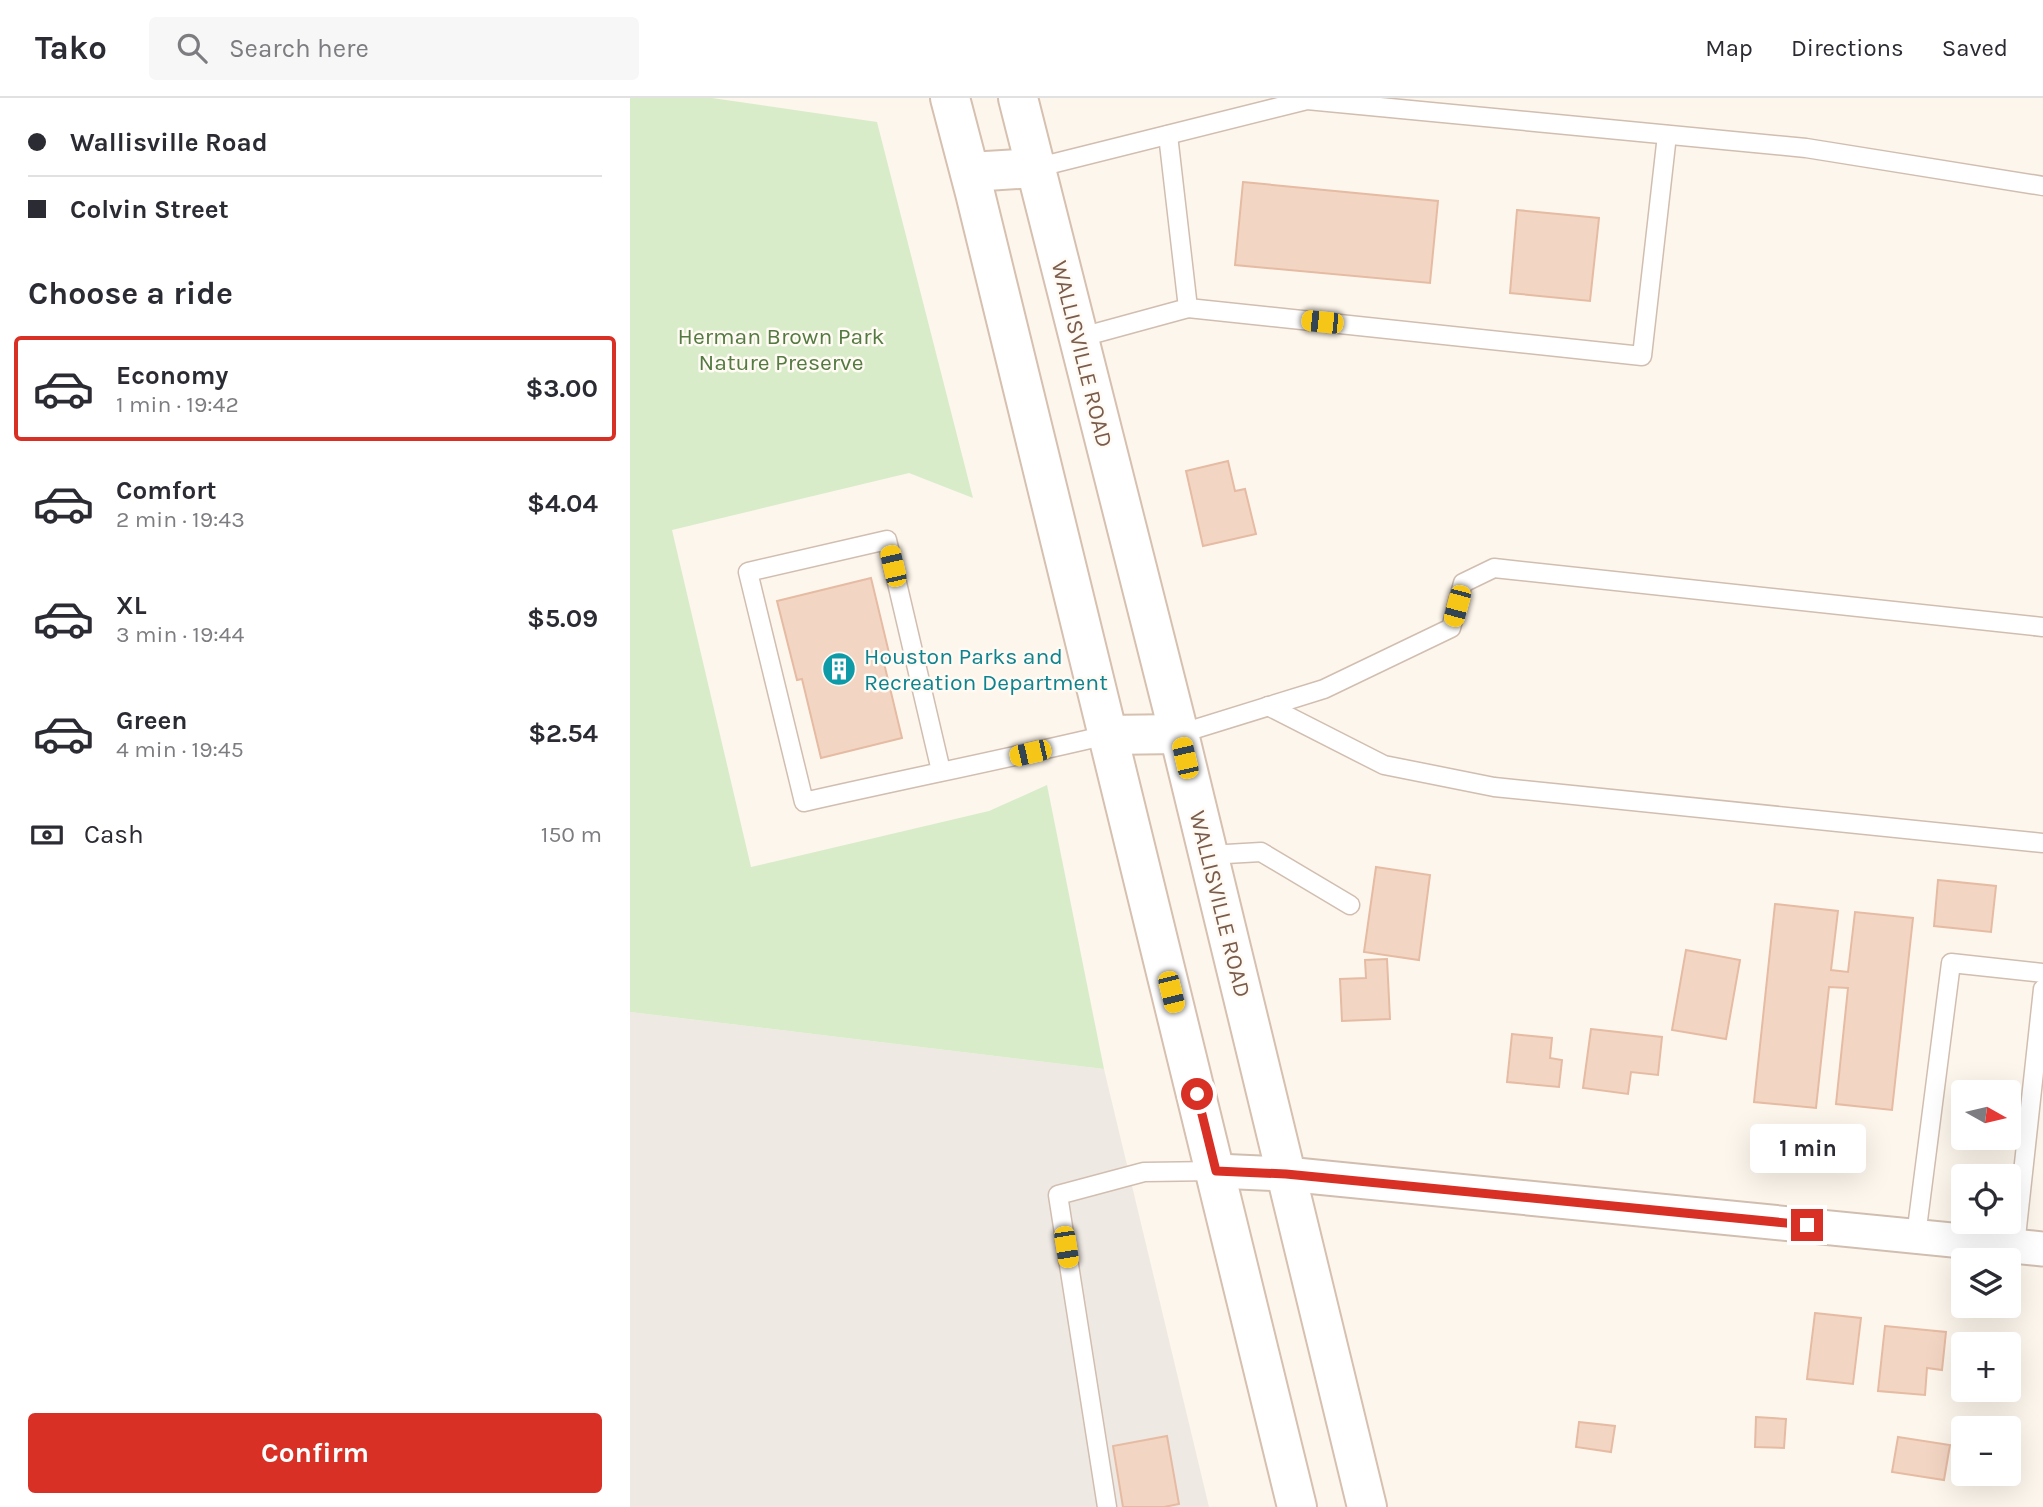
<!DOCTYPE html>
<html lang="en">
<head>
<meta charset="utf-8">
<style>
	body { margin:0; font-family:Karla,sans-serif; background:#f7f7f7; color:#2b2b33; height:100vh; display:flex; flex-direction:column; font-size:26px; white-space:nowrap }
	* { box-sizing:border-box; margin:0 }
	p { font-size:23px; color:#7c7c81 }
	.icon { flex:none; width:38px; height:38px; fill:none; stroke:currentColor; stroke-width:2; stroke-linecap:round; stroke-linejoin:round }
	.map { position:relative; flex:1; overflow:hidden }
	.drawer { display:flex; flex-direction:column; background:#fff; width:630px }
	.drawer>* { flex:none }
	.top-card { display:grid; align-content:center; height:154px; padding:0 28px; background:#fff }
	.needle { width:46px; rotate:98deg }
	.buttons { position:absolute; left:1321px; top:982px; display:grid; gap:14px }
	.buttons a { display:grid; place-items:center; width:70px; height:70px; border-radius:7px; background:#fff; box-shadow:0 7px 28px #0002; font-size:35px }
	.end { position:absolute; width:32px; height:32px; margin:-16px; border:9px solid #d93025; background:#fff; box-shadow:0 0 0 4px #fff }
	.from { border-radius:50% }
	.bubble { position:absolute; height:49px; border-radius:7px; background:#fff; box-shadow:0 7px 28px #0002; font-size:23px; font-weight:700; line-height:49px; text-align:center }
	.car { position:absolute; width:21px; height:42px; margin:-21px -10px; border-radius:9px; box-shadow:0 0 5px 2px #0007; background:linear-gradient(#f5c518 24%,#345 0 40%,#f5c518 0 76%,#345 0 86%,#f5c518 0) }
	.top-card b { display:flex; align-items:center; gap:24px; height:66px; font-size:26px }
	.top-card b+b { border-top:2px solid #e1e1e2 }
	.top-card i { width:18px; height:18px; background:#2b2b33 }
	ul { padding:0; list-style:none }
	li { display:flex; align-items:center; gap:21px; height:105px; margin:0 14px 10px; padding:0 14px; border:4px solid transparent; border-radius:7px }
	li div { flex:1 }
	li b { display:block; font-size:26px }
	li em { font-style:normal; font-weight:700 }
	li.on { border-color:#d93025 }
	li>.icon { width:63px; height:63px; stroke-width:1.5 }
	h2 { padding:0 28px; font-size:32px; line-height:84px }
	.pay { display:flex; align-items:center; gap:18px; height:77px; padding:0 28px; font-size:26px }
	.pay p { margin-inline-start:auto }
	.button { display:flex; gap:14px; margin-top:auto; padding:14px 28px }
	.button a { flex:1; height:80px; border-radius:7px; background:#d93025; color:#fff; font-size:28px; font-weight:700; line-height:80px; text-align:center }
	header { display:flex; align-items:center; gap:42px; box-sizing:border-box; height:98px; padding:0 35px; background:#fff; border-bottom:2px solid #e1e1e2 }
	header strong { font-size:33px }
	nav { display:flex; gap:38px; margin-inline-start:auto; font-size:24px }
	.search { width:490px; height:63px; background:#f7f7f7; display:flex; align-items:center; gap:18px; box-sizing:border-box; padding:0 24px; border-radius:7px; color:#7c7c81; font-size:26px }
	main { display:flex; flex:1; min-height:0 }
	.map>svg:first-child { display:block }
	.industrial { fill:#efe9e4 }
	.green { fill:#d8ecc9 }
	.building { fill:#f3d5c3; stroke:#e6bba3; stroke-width:2 }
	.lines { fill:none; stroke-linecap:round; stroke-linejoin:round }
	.lane-casing { stroke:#d1beb0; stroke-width:21 }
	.street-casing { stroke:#d1beb0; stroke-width:37 }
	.secondary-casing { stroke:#d6c0b0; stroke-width:42 }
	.lane { stroke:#fff; stroke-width:18 }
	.street { stroke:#fff; stroke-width:33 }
	.secondary { stroke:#fff; stroke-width:38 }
	.route { stroke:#d93025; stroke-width:9 }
	.labels { text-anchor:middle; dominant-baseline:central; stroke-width:5; stroke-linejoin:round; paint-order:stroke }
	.park-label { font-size:23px; fill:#537a41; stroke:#fffaf3 }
	.street-label { font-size:23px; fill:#7a5c4d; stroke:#fffaf3 }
	.culture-label { font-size:23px; fill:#0d838f; stroke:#fffaf3; text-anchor:start }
</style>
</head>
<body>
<header>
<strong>Tako</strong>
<div class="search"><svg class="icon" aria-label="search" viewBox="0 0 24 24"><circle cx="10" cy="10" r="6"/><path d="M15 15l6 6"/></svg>Search here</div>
<nav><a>Map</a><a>Directions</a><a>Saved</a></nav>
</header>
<main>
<section class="drawer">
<div class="top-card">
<b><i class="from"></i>Wallisville Road</b>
<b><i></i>Colvin Street</b>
</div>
<h2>Choose a ride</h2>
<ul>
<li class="on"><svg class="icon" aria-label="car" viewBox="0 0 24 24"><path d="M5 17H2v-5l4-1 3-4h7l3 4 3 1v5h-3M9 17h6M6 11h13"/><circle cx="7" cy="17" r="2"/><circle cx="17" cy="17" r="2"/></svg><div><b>Economy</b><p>1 min · 19:42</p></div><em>$3.00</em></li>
<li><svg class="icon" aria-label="car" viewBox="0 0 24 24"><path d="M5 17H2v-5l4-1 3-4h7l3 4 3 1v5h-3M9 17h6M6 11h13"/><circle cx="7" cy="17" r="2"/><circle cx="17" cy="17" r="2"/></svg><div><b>Comfort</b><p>2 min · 19:43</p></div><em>$4.04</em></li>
<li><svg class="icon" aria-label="car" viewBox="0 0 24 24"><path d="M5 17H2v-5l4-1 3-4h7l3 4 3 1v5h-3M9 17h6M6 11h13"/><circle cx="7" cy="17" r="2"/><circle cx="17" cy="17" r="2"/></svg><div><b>XL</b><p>3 min · 19:44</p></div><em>$5.09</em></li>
<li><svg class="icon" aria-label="car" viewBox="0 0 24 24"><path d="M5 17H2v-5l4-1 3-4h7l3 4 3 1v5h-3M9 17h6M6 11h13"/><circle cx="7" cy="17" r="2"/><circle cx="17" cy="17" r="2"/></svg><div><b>Green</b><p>4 min · 19:45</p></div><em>$2.54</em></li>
</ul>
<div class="pay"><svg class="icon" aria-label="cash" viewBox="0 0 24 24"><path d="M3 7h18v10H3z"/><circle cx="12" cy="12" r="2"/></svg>Cash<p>150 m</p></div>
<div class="button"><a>Confirm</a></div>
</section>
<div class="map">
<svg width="1413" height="1409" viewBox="0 0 1413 1409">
	<rect width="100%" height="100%" fill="#fdf6ec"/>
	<polygon class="industrial" points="0,914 474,971 579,1409 0,1409"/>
	<polygon class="green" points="0,0 82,0 247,24 343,400 279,375 42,432 121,769 359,713 417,687 474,971 0,914"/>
	<g class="building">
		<polygon points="613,84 808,103 800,185 605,167"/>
		<polygon points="887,112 969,120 960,203 880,195"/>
		<polygon points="598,363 605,393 615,391 626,436 573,448 556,373"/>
		<polygon points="241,480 260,559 253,561 272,640 191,660 172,581 167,582 147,503"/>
		<polygon points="746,769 800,777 789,862 734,854"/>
		<polygon points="1308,782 1366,788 1361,834 1304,828"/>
		<polygon points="1145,806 1208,813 1201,872 1218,874 1225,814 1283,820 1262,1012 1206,1006 1218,890 1199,889 1186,1010 1124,1004"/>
		<polygon points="1056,852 1110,862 1096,941 1042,932"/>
		<polygon points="757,861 760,921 712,923 710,881 736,880 735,862"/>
		<polygon points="961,931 1032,939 1028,977 1001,974 998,996 953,990"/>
		<polygon points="882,936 922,940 920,960 932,962 929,989 877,984"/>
		<polygon points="1185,1215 1231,1220 1223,1286 1177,1281"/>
		<polygon points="1255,1228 1316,1234 1312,1272 1297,1270 1295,1297 1248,1293"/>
		<polygon points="1126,1319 1156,1321 1154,1350 1125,1349"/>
		<polygon points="949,1324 985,1328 981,1354 946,1349"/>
		<polygon points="537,1338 549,1406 534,1409 493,1409 483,1348"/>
		<polygon points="1268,1339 1320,1347 1314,1382 1262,1374"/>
	</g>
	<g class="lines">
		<g class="lane-casing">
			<g id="lane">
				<polyline points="405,70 677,2 1176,50 1413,88"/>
				<polyline points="558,210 1012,258 1037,37"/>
				<polyline points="448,240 558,210 538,37"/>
				<polyline points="638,608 754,667 864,689 1413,745"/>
				<polyline points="549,636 694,591 821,530 833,485 864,470 1413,529"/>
				<path d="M 311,673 L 257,442 L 118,474 L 174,704 C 275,681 376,661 477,637"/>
				<polyline points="579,757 631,754 720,807"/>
				<polyline points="1286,1138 1321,865 1413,875"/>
				<polyline points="1385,1148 1413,891"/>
				<polyline points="477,1409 428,1097 514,1074 586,1073"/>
			</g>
		</g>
		<g class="street-casing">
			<polyline id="street" points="586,1073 656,1076 1413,1151"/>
		</g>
		<g class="secondary-casing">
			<g id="secondary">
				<polyline points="320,0 345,95 667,1409"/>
				<polyline points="388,0 549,636 737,1409"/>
				<polyline points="340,74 405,70"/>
				<polyline points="477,637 549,636"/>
			</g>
		</g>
		<use href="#lane" class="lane"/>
		<use href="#street" class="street"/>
		<use href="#secondary" class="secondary"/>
	</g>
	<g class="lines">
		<polyline class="route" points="567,996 586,1073 656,1076 1177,1127"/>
	</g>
	<defs>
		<g id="building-disc" transform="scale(1.75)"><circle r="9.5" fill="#0f9aa8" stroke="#fffaf3"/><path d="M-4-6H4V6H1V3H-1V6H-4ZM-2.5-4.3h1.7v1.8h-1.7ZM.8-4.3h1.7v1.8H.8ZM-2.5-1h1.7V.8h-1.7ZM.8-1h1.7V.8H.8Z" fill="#fff"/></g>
	</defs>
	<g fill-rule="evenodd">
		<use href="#building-disc" x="209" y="571"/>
	</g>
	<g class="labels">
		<g class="park-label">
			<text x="151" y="238">Herman Brown Park<tspan x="151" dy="26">Nature Preserve</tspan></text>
		</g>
		<g class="street-label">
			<text transform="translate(452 256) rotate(76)">WALLISVILLE ROAD</text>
			<text transform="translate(590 806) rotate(76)">WALLISVILLE ROAD</text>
		</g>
		<g class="culture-label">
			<text x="234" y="558">Houston Parks and<tspan x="234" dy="26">Recreation Department</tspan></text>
		</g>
	</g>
</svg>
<div class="buttons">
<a><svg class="needle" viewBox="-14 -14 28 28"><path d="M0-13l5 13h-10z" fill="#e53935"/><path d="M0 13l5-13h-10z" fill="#7c7c81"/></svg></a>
<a><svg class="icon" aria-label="locate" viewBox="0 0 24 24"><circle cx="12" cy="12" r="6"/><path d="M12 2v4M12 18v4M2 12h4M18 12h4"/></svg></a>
<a><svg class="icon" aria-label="layers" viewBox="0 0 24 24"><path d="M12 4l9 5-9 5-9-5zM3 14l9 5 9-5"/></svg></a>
<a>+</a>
<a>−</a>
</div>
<i class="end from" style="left:567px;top:996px"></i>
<i class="end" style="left:1177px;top:1127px"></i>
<div class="bubble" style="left:1120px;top:1026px;width:116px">1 min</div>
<i class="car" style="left:692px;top:224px;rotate:276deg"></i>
<i class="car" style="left:263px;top:468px;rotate:347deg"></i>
<i class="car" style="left:827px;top:508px;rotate:195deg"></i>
<i class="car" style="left:400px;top:655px;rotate:257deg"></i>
<i class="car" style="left:555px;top:660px;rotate:347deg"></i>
<i class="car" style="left:541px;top:894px;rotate:166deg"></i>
<i class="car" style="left:436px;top:1149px;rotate:171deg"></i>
</div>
</main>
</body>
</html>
